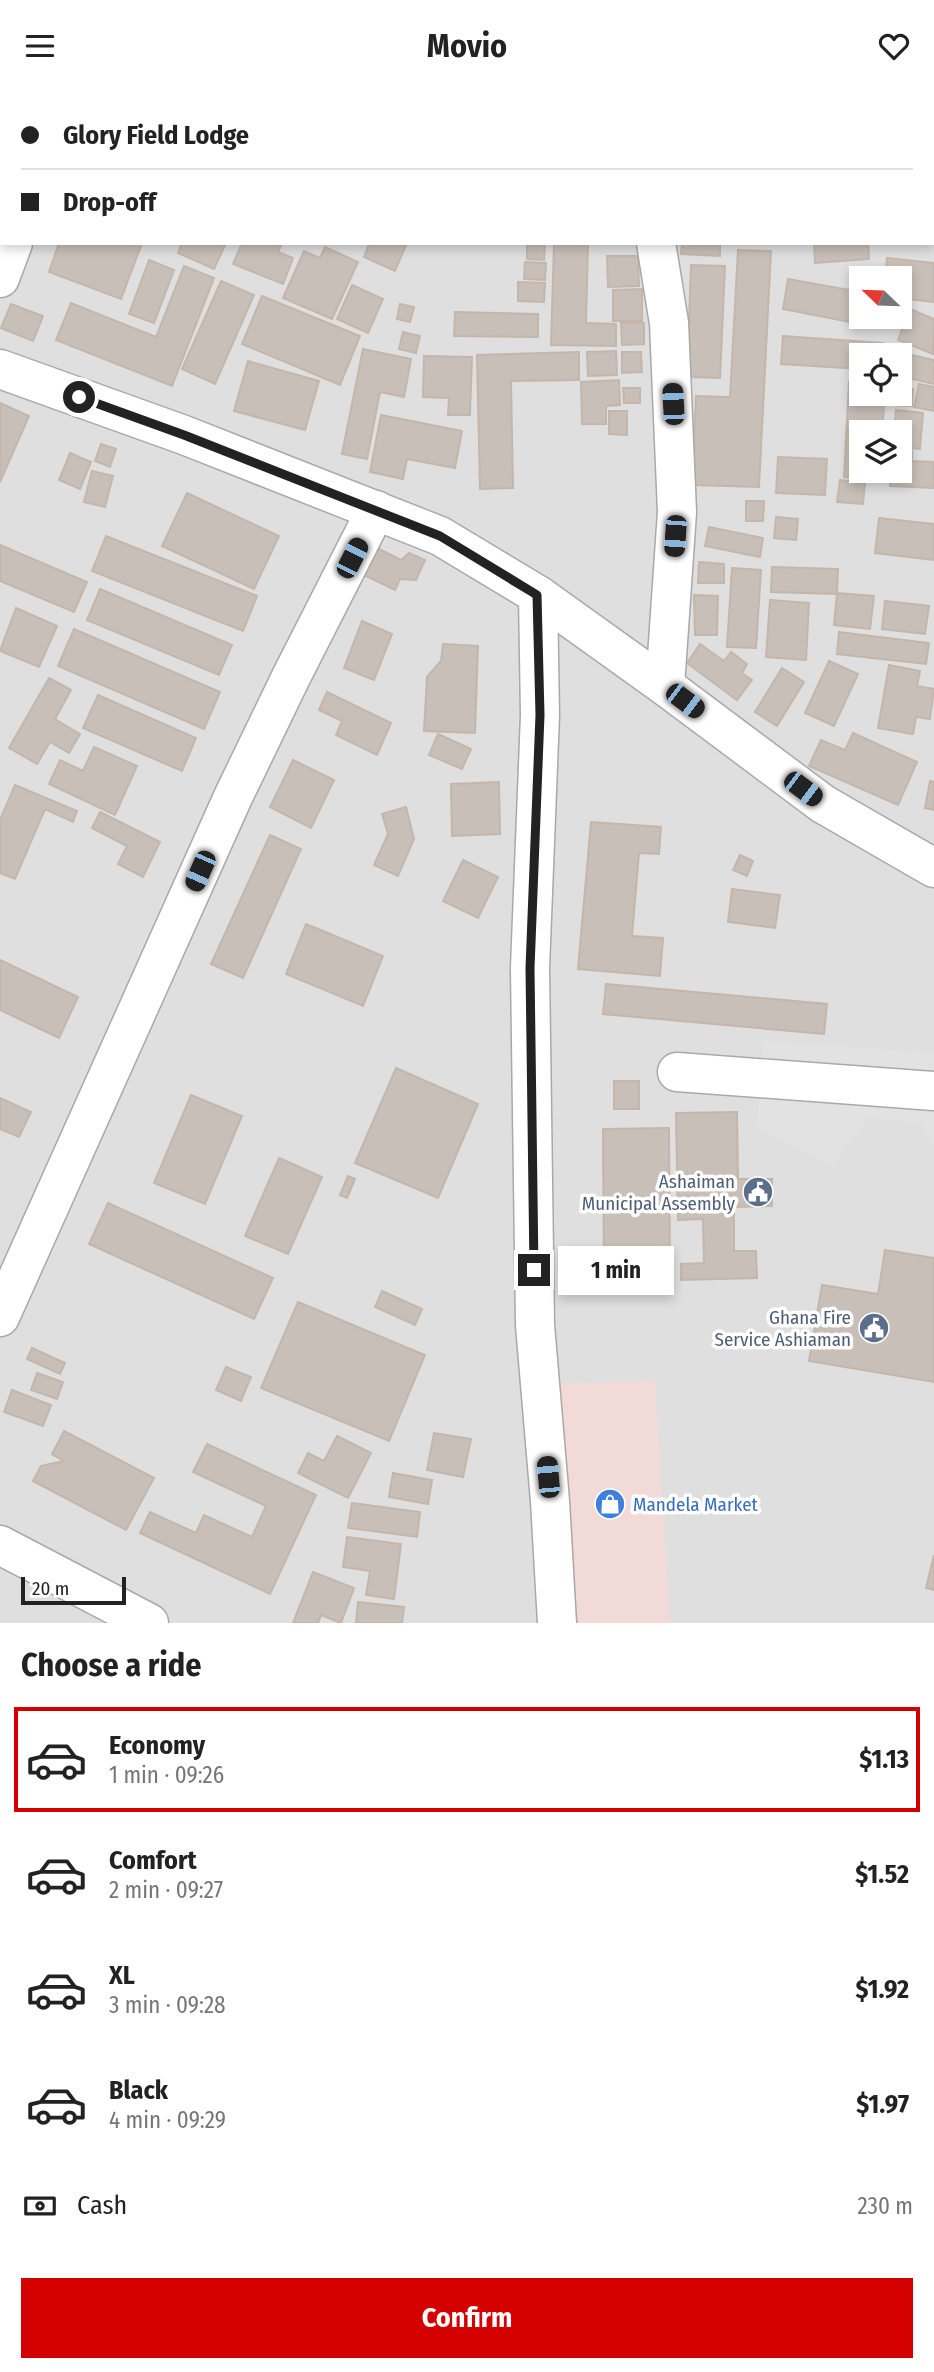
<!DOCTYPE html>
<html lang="en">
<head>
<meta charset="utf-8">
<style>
	body { margin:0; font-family:"Fira Sans Condensed",sans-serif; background:#f6f6f6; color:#222; height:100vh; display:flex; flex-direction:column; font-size:26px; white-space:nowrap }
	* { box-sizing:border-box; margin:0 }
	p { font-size:23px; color:#767676 }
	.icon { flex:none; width:38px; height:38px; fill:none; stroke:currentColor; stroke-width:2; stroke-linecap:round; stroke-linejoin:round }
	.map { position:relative; height:1532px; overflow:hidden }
	.side { display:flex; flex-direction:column; background:#fff; flex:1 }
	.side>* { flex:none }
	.banner { position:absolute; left:0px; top:0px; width:934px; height:154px; box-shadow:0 4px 10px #0003; display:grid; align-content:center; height:154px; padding:0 21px; background:#fff }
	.needle { width:46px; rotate:293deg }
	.tools { position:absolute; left:849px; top:175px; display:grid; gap:14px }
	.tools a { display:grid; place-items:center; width:63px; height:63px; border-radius:0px; background:#fff; box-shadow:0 4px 10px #0003; font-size:35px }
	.scale { position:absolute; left:21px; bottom:18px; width:105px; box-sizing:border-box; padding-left:7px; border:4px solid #222; border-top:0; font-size:19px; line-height:24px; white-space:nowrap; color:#222; -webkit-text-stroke:5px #fff; paint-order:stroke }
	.end { position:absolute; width:32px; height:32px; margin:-16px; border:9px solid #222; background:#fff; box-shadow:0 0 0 4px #fff }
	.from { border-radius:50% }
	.bubble { position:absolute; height:49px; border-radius:0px; background:#fff; box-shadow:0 4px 10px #0003; font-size:23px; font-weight:700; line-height:49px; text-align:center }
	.car { position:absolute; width:21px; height:42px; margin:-21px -10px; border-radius:9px; box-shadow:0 0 5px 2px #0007; background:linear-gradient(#222 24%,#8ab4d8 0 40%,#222 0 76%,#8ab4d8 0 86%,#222 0) }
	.banner b { display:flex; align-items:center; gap:24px; height:66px; font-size:26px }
	.banner b+b { border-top:2px solid #e0e0e0 }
	.banner i { width:18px; height:18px; background:#222 }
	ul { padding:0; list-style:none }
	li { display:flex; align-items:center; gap:21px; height:105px; margin:0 14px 10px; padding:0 7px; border:4px solid transparent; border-radius:0px }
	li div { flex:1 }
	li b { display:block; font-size:26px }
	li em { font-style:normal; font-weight:700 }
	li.current { border-color:#d40000 }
	li>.icon { width:63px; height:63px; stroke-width:1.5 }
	h2 { padding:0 21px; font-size:32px; line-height:84px }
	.pay { display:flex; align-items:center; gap:18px; height:77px; padding:0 21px; font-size:26px }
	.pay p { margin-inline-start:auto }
	.action { display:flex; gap:14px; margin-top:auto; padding:14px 21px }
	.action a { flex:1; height:80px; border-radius:0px; background:#d40000; color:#fff; font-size:28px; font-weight:700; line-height:80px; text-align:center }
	header { display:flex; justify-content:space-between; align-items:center; height:91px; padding:0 21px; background:#fff; font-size:32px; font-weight:700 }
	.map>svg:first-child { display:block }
	.residential { fill:#e0dfdf; fill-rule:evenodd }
	.commercial { fill:#f2dad9 }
	.parking { fill:#e2e2e2 }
	.building { fill:#c7bfb8; stroke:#c4b6ab; stroke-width:2 }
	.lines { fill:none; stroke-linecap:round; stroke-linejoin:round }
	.minor-casing { stroke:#a9a9a9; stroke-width:41 }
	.minor { stroke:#fff; stroke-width:38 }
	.route { stroke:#222; stroke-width:9 }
	.labels { text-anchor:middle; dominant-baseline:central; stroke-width:7; stroke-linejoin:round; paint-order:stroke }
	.service-label { font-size:19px; fill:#4e5e75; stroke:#fff; text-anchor:end }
	.shop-label { font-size:19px; fill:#366cbe; stroke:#fff; text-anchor:start }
</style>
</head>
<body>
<header><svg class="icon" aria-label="menu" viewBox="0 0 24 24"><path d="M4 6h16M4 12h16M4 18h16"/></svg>Movio<svg class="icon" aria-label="heart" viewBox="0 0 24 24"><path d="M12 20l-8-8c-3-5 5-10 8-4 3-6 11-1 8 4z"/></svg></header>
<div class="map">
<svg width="934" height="1532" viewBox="0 0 934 1532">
	<rect width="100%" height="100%" fill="#f2efe9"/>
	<path class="residential" d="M 0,0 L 934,0 L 934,1532 L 0,1532 ZM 2,2 L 933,2 L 933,152 L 2,152 ZM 861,187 L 900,187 L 900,226 L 861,226 ZM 861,264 L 900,264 L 900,303 L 861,303 ZM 861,341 L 900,341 L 900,380 L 861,380 Z"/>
	<polygon class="commercial" points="655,1290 670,1532 564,1532 551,1293"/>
	<polygon class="parking" points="763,950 934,962 934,1056 923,1032 868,1026 832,1074 757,1037"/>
	<g class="building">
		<polygon points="132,0 213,0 131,2"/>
		<polygon points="362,0 444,0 448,2 366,2"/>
		<rect x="933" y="5" width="1" height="99"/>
		<polygon points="59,152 142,152 121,208 49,181"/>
		<polygon points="182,152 226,152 214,178 178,162"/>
		<polygon points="242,152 282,152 278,161 293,167 283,193 233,173"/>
		<polygon points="366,152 407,152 395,180 364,166 369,153"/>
		<polygon points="527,152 545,152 544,169 527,168"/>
		<polygon points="554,152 588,152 586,232 616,233 616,255 551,254"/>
		<polygon points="682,152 720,152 720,165 681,163"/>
		<polygon points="814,152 868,152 869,168 815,172"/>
		<polygon points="325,156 358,171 332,228 283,207 304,160 320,167"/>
		<polygon points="738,159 771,160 759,396 692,394 696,305 730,306"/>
		<polygon points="607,165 638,165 639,195 608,196"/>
		<polygon points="887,167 934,172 934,211 900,207 900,187 885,187"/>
		<polygon points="149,169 174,179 154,232 129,223"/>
		<polygon points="525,171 546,172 545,189 524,188"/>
		<polygon points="691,174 725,175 720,287 687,286"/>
		<polygon points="184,175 214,187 172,295 56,249 71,212 156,246"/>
		<polygon points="788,188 861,201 861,226 873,226 871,235 783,218"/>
		<polygon points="221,190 254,204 215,293 182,278"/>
		<polygon points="518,191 545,192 544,211 518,210"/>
		<polygon points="352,194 383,208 368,242 337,228"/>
		<polygon points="642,198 642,230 613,230 613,199"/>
		<polygon points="262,205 360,245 340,294 242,253"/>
		<polygon points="11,213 43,225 33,250 1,237"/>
		<polygon points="400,213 414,216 410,231 397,228"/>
		<polygon points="910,218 934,228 933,263 898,249"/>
		<polygon points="455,221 538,223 538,246 454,245"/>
		<polygon points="621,232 644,232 644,253 622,254"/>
		<polygon points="403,241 420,245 416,262 399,258"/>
		<polygon points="783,245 883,252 882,264 861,264 861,278 781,273"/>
		<polygon points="363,258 411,268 404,306 380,301 367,368 342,363"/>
		<polygon points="616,260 617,284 588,285 587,261"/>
		<polygon points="579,261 579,289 511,290 513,397 480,398 477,264"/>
		<polygon points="622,261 641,261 642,281 622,282"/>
		<polygon points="897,261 934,269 934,293 900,285 900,264 896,264"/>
		<polygon points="424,265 472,266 470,324 448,324 449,307 423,306"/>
		<polygon points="248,270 319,290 305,339 234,320"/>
		<polygon points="619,289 620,314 606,315 606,333 582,333 581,291"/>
		<polygon points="849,291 861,292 861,303 885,303 882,341 861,341 861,380 880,380 880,388 844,386"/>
		<polygon points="919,293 934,296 934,320 914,316"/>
		<polygon points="623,297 640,297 640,312 624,312"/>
		<polygon points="900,297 913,298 912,315 897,314"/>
		<polygon points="0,312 29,325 0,391"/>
		<polygon points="896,319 923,322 920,358 900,356 900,341 894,341"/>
		<polygon points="609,320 627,320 627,344 609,343"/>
		<polygon points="381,324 462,340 455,377 407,368 403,388 370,381"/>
		<polygon points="101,353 116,358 110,376 95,370"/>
		<polygon points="900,359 912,360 912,370 934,371 934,397 890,395 891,380 900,380"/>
		<polygon points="70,362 91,371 80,398 59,389"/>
		<polygon points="778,366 827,368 825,404 776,402"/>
		<polygon points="92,380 113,385 105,416 84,411"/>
		<polygon points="840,389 865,392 863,413 837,411"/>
		<polygon points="187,402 279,445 254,498 162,455"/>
		<polygon points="746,410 764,410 763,430 746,430"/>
		<polygon points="776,426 798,428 796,449 774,447"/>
		<polygon points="879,427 934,433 934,469 875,462"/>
		<polygon points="709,436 763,447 760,466 705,455"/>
		<polygon points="106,445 257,505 243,540 92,480"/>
		<polygon points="0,454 87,491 74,521 0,490"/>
		<polygon points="377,457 401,469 409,462 425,469 416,489 400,488 395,499 364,484"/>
		<polygon points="699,471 724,473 724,492 698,492"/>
		<polygon points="772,476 838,478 837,503 771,501"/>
		<polygon points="732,477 761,479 756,557 727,556"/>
		<polygon points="100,498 232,554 219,584 87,529"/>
		<polygon points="837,502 874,505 870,538 834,534"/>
		<polygon points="694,504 718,505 717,544 695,544"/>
		<polygon points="770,509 809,512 806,569 766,566"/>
		<polygon points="885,510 929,515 925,543 882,538"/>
		<polygon points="16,517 57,535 39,576 0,560"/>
		<polygon points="362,530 392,543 374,589 344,577"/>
		<polygon points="74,538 220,601 204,638 58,575"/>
		<polygon points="839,541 929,552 926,573 837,563"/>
		<polygon points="443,553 478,555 475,642 424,640 427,586 441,570"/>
		<polygon points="700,553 724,570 731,561 747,573 742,582 752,589 737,609 687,572"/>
		<polygon points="829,570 858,583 834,635 805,622"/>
		<polygon points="889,574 920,580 917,595 934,598 930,628 916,626 913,643 878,637"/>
		<polygon points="782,577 804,591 777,635 755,621"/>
		<polygon points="49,587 71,599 55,628 80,643 69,662 50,651 37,673 9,657"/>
		<polygon points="327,601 391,632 377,664 336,644 342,630 319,619"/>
		<polygon points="98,604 196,647 182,680 83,637"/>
		<polygon points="853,642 917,671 898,714 809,675 821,649 845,659"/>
		<polygon points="438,643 471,658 462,678 429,664"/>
		<polygon points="94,656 137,675 115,724 49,693 60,669 83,680"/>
		<polygon points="293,669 334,689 311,737 270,716"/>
		<polygon points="930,690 934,691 934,719 925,717"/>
		<polygon points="499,691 500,743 452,745 451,693"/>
		<polygon points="15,694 77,720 73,731 45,718 15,788 0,782 0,729"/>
		<polygon points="406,716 414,748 398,785 374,774 388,743 382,723"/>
		<polygon points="100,721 160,751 143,786 118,773 127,755 92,737"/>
		<polygon points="591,731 661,736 659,763 639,762 632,845 663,847 660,885 578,878"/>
		<polygon points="270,744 301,758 243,887 211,873"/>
		<polygon points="740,764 753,770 747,785 733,779"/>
		<polygon points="463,769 498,786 478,827 443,810"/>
		<polygon points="732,798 780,804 775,837 728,831"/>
		<polygon points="306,833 383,865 363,915 286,883"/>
		<polygon points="0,869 78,906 59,947 0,919"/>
		<polygon points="606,893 827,913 824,943 603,923"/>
		<polygon points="396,977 478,1013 438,1107 355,1072"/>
		<rect x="614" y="990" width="25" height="28"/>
		<polygon points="191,1004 242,1025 205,1113 154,1092"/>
		<polygon points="0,1007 31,1021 19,1046 0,1038"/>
		<polygon points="737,1021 738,1088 772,1088 772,1115 734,1116 734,1160 756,1160 757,1187 681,1189 681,1173 704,1172 703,1128 678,1129 676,1022"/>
		<polygon points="669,1037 670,1184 604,1184 603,1038"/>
		<polygon points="279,1067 322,1086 288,1163 245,1145"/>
		<polygon points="348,1085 355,1088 347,1107 340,1104"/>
		<polygon points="108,1112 273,1187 254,1228 89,1153"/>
		<polygon points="885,1159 934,1167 934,1291 809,1270 822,1194 878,1203"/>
		<polygon points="382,1200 422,1218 415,1234 375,1216"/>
		<polygon points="298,1211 425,1264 389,1350 261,1297"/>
		<polygon points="32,1257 65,1272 60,1283 27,1268"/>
		<polygon points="226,1276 251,1286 241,1310 216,1299"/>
		<polygon points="37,1282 63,1291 57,1308 31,1299"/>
		<polygon points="12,1299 51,1314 43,1335 4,1321"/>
		<polygon points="64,1340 154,1387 126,1439 33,1390 41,1375 64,1370 52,1363"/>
		<polygon points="434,1342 471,1348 463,1386 427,1379"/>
		<polygon points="337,1345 371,1362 348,1407 298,1382 308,1362 324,1370"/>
		<polygon points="207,1353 316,1404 270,1503 140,1442 150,1421 196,1442 204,1424 252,1446 266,1415 193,1381"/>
		<polygon points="393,1382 432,1389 428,1413 389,1406"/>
		<polygon points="352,1412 420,1421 417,1446 348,1437"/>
		<polygon points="347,1446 401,1453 394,1508 366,1504 370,1480 343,1476"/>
		<polygon points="934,1464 934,1499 926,1497"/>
		<polygon points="313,1481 354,1497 341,1532 321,1524 318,1532 293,1532"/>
		<polygon points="358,1511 404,1516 402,1532 356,1532"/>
	</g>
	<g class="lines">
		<g class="minor-casing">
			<g id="minor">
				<polyline points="624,0 624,2"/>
				<polyline points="70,2 71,0"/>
				<polyline points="656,152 669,232 677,421 665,595"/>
				<polyline points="0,187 13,152"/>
				<polyline points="0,278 184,344 440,445 538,504 665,595 823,713 934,777"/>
				<polyline points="538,504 540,624 530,877 535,1234 550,1410 557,1532"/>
				<polyline points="677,981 934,1000"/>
				<polyline points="0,1226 233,706 291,586 376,419"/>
				<polyline points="0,1454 149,1532"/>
			</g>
		</g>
		<use href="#minor" class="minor"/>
	</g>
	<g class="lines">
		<polyline class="route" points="79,306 184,344 440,445 537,504 540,624 530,877 534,1179"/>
	</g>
	<defs>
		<g id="civic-disc" transform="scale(1.575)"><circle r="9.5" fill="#5c6f8a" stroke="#fff"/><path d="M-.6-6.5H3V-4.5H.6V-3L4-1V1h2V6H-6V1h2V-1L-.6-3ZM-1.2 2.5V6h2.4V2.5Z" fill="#fff"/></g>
		<g id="shop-disc" transform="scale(1.575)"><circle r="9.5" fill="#3f7fe0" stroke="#fff"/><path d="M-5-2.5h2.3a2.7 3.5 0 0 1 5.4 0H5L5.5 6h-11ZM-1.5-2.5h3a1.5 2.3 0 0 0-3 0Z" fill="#fff"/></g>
	</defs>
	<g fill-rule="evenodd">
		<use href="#civic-disc" x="758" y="1101"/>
		<use href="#civic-disc" x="874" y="1237"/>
		<use href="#shop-disc" x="610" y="1413"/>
	</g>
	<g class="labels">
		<g class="service-label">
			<text x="735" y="1090">Ashaiman<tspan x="735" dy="22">Municipal Assembly</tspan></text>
			<text x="851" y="1226">Ghana Fire<tspan x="851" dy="22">Service Ashiaman</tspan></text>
		</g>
		<g class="shop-label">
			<text x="633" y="1413">Mandela Market</text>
		</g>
	</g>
</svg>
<div class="tools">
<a><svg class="needle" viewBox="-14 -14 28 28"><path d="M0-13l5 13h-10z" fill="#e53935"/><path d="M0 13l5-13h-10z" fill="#767676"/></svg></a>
<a><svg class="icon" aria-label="locate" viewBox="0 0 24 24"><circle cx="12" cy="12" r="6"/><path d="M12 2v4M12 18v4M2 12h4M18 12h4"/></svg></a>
<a><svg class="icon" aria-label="layers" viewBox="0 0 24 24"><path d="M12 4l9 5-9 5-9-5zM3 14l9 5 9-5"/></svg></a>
</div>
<div class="scale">20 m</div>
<i class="end from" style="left:79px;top:306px"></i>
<i class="end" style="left:534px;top:1179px"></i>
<div class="bubble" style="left:558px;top:1155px;width:116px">1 min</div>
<i class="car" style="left:673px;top:313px;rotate:357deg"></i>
<i class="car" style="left:675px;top:445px;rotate:184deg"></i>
<i class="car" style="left:352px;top:467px;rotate:27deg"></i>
<i class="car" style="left:685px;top:610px;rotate:127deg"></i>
<i class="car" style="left:803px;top:698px;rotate:127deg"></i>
<i class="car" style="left:200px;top:780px;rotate:204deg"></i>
<i class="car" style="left:548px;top:1386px;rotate:355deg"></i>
<div class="banner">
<b><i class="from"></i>Glory Field Lodge</b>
<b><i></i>Drop-off</b>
</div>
</div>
<section class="side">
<h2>Choose a ride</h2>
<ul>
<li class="current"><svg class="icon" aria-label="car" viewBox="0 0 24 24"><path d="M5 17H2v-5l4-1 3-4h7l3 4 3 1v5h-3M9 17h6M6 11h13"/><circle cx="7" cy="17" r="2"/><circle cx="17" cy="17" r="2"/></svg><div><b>Economy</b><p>1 min · 09:26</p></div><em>$1.13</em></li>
<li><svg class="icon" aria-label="car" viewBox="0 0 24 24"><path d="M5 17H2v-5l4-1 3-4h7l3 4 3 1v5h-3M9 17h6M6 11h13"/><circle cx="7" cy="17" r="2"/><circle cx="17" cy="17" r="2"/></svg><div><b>Comfort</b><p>2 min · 09:27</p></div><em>$1.52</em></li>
<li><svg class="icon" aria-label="car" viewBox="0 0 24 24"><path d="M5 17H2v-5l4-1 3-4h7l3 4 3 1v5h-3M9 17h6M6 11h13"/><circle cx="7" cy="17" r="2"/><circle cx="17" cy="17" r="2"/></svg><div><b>XL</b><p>3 min · 09:28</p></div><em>$1.92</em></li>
<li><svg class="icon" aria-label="car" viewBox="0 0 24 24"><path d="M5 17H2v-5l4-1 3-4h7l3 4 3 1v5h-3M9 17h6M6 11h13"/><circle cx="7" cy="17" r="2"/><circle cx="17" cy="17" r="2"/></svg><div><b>Black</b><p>4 min · 09:29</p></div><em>$1.97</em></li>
</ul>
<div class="pay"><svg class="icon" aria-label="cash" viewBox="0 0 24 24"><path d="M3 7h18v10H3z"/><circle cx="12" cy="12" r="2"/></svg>Cash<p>230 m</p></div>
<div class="action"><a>Confirm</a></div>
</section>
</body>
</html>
